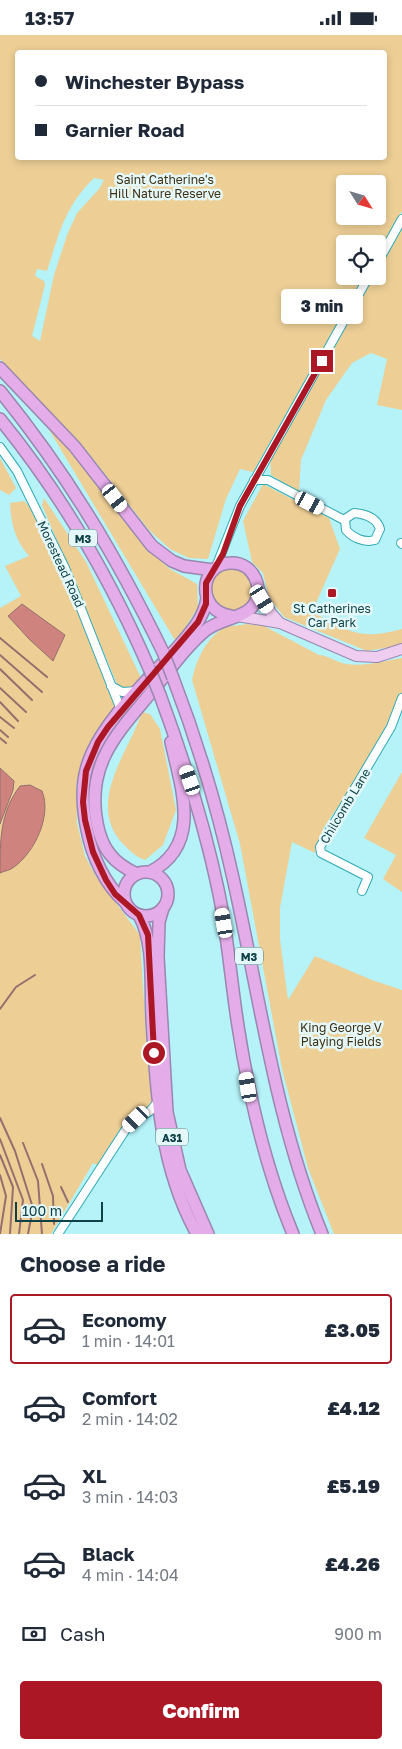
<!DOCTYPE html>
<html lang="en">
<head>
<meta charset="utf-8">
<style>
	body { margin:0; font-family:"Golos Text",sans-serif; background:#f2f2f3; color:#1f2937; height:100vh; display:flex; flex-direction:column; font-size:19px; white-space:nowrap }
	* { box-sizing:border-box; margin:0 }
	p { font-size:16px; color:#747a83 }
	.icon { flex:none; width:28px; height:28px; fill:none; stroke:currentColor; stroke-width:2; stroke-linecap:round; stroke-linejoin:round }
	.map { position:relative; height:1199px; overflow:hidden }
	.details { display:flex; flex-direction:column; background:#fff; flex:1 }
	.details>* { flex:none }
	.hud { position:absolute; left:15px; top:15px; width:372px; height:110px; border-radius:5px; box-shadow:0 2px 8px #0003; display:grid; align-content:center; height:110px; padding:0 20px; background:#fff }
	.needle { width:32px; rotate:127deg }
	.fabs { position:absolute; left:336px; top:140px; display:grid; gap:10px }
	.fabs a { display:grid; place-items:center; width:50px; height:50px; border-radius:5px; background:#fff; box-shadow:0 2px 8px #0003; font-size:25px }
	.scale { position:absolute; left:15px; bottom:12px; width:88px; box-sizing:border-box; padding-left:5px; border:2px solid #0f4146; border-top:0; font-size:14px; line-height:18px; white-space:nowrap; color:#0f4146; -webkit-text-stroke:4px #e4f8fa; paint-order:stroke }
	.end { position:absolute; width:22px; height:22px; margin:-11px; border:6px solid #ab1725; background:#fff; box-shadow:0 0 0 2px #fff }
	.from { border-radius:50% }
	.bubble { position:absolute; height:35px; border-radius:5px; background:#fff; box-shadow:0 2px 8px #0003; font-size:16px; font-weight:800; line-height:35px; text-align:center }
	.car { position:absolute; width:15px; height:30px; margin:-15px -8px; border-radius:6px; box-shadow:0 0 4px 1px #0007; background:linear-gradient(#fff 24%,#345 0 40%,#fff 0 76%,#345 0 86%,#fff 0) }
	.hud b { display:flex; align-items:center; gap:18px; height:48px; font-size:19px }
	.hud b+b { border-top:1px solid #e0e1e3 }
	.hud i { width:12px; height:12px; background:#1f2937 }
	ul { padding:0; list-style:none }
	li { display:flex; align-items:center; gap:15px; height:70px; margin:0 10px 8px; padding:0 10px; border:2px solid transparent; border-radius:5px }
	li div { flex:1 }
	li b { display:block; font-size:19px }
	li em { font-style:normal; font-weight:800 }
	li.selected { border-color:#ab1725 }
	li>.icon { width:45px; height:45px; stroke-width:1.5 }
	h2 { padding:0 20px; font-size:22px; line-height:60px }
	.pay { display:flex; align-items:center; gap:12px; height:55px; padding:0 20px; font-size:19px }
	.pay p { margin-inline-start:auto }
	.primary-button { display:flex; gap:10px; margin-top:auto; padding:10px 20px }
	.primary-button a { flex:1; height:58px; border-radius:5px; background:#ab1725; color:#fff; font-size:20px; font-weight:800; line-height:58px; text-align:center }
	.status { display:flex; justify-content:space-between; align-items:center; height:35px; padding:0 25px; background:#fff; direction:ltr }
	.status svg { height:14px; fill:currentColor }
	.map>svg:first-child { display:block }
	.green { fill:#edcf96; fill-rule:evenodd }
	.water { fill:#cf837e; stroke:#956f6d }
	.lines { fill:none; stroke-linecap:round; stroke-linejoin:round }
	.stream { stroke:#956f6d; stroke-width:2 }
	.minor-casing { stroke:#2fa9b4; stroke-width:10 }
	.major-casing { stroke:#9987af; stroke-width:12 }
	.highway-casing { stroke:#9987af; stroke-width:14 }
	.minor { stroke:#fff; stroke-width:8 }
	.major { stroke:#efcdf1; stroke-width:10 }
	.highway { stroke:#e4ace8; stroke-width:11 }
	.highway-bridge-casing { stroke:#9987af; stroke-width:14; stroke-linecap:butt }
	.highway-bridge { stroke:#e4ace8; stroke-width:11 }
	.route { stroke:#ab1725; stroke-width:6 }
	.poi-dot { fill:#ab1725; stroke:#e4f8fa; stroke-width:2 }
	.labels { text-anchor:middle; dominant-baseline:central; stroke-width:5; stroke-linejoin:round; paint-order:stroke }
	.shield { fill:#e4f8fa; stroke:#4f787c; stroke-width:1 }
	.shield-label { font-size:11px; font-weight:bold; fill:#0f4146 }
	.park-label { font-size:12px; fill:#3f3012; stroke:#e4f8fa }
	.street-label { font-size:12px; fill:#0f4146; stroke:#e4f8fa }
	.poi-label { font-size:12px; fill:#0f4146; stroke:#e4f8fa }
</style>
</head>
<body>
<div class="status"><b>13:57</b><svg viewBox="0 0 49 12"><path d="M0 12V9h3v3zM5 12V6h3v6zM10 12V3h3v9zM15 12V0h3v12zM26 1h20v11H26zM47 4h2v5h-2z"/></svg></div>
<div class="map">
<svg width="402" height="1199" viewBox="0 0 402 1199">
	<rect width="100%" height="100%" fill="#b5f3f9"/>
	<g class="green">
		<path d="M 0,0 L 402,0 L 402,176 L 378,218 L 378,209 L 345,209 L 345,241 L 364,241 L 253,437 L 240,434 L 226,464 L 208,524 L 189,523 L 170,514 L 149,495 L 86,415 L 0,324 ZM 18,18 L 385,18 L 385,122 L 18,122 ZM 94,143 L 104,145 L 99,154 L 77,178 L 67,200 L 54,240 L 40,306 L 32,301 L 45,250 L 44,246 L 35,241 L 37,234 L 47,236 C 60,197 64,173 94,143 ZM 345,149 L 378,149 L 378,181 L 345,181 Z"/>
		<polygon points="402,194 402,375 377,370 387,324 371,318 352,328 326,365 301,425 299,457 271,440 270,424 374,241 378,241 378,236"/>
		<polygon points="45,388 78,421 143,510 170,534 197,549 198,572 176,607"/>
		<polygon points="0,423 16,453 9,460 0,455"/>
		<path d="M 263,449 L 329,483 L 340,514 L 312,577 C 350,596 358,606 402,594 L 402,610 L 367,616 L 284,582 L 269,563 L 263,538 L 252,527 L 243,486 Z"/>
		<polygon points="44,463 86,527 142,645 135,653 122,652 117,649 42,470"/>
		<path d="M 24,466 L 29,471 L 61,534 L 116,674 L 81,734 L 76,749 L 77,788 L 85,821 L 95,840 L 140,900 L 147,1018 L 152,1063 L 150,1072 L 124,1088 L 97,1130 L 93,1128 L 51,1199 L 0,1199 L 0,573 L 21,561 L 5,531 L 29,521 C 15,505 11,489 10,468 Z"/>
		<circle cx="232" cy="555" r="21"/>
		<path d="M 246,589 L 264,591 L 319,620 C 329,621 336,627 346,629 C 365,632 383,626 402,623 L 402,658 L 400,666 L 349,756 L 324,792 L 315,818 L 292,807 L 280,873 L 280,904 L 288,965 L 315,921 L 372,945 L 402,955 L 402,1199 L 334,1199 L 308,1133 L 282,1034 L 240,809 L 192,645 C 196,626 205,605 222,594 C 228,590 239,591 246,589 Z"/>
		<path d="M 142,677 L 150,679 L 160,694 L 176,775 L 163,810 L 145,825 C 136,822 130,816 123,809 C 85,768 129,717 142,677 Z"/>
		<polygon points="402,737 402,857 383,844 396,820 364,803"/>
	</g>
	<g class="water">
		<polygon points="22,569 65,600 53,626 29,604 8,581"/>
		<polygon points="0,733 14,746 13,755 0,789"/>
		<path d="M 30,750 L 42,756 C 52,780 35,817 14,832 C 11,835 4,836 0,838 C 0,806 0,777 20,751 Z"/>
	</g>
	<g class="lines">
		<g class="stream">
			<polyline points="0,603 47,642"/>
			<polyline points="0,620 42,657"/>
			<polyline points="0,634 32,665"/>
			<polyline points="0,653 26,677"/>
			<polyline points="0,667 18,686"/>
			<polyline points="0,682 14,693"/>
			<polyline points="0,695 8,702"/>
			<polyline points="0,703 6,708"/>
			<polyline points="0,974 16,952 35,940"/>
			<polyline points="0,1083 15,1116 33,1173 28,1199"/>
			<polyline points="0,1104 23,1165 19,1199"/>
			<polyline points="23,1108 38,1146 42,1199"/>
			<polyline points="0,1120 13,1152 10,1199"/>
			<polyline points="42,1129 53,1161 54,1189"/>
			<polyline points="0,1140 6,1161 0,1199"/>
			<polyline points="61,1152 68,1167"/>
		</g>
		<g class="minor-casing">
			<g id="minor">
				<polyline points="378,227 402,184"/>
				<polyline points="0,412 17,436 65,533 121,675"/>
				<polyline points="254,445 268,445 344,485"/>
				<path d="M 354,478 C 365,479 377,483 380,494 L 375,505 C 364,508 353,503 346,495 L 345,484 Z"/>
				<polyline points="401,508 402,509"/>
				<polyline points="216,532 240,471 369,241"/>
				<polyline points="111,651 122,657 137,656"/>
				<polyline points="362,856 368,842 321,818 320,812 391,692 402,663"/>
				<polyline points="58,1199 128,1091 150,1076 158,1067"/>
			</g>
		</g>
		<g class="major-casing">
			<g id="major">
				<polyline points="259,554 271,578 279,587"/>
				<polyline points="237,581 280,588 356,621 377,622 402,614"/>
			</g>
		</g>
		<g class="highway-casing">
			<g id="highway">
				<polyline points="0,333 75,412 152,511 172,526 184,531 213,535"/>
				<path d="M 0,356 C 68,440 116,521 163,617"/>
				<path d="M 0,384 C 62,460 110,543 149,633"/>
				<path d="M 173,643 C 198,708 218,775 233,843 C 260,963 275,1084 322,1199"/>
				<path d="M 160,660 C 184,725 205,791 219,859 C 228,903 231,947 238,991 C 249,1062 265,1132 293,1199"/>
				<path d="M 150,837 C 203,810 181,752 171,707"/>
				<circle cx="146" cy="859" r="22"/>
				<path d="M 137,839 C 113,828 102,814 97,788 C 85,725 122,694 158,649 C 173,631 187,610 206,595 C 220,584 243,583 252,572 C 266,555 254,528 232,528 C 198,528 196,576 231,581"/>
				<path d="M 125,867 C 105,850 92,821 87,795 C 83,776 81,754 86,735 C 97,691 146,647 176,614 C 189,599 204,584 207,563"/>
				<polyline points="163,873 159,887 158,922 167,1077 180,1135 208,1199"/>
				<path d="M 139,880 C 155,909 150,951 152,984 C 156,1057 160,1133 197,1199"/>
			</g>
		</g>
		<use href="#minor" class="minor"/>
		<use href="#major" class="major"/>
		<use href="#highway" class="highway"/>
		<g class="highway-bridge-casing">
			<g id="highway-bridge">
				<polyline points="163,617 173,643"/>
				<polyline points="149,633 160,660"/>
			</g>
		</g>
		<use href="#highway-bridge" class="highway-bridge"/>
	</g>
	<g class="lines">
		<polyline class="route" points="154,1018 148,900 139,880 115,859 106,845 93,817 85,785 83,767 86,736 98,707 108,692 198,587 206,569 206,548 223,519 240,471 322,326"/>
	</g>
	<rect class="poi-dot" x="327" y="553" width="10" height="10" rx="2.5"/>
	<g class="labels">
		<g class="shield">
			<rect x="69" y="494.5" width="28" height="17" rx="4"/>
			<rect x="235" y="912.5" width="28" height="17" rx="4"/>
			<rect x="156" y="1093.5" width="32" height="17" rx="4"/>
		</g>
		<g class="shield-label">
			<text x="83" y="503">M3</text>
			<text x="249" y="921">M3</text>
			<text x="172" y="1102">A31</text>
		</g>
		<g class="park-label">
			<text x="165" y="144">Saint Catherine's<tspan x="165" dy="14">Hill Nature Reserve</tspan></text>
			<text x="341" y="992">King George V<tspan x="341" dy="14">Playing Fields</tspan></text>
		</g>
		<g class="street-label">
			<text transform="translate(61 529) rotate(65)">Morestead Road</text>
			<text transform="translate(345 771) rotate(-59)">Chilcomb Lane</text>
		</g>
		<g class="poi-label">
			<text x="332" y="573">St Catherines<tspan x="332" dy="14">Car Park</tspan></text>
		</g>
	</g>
</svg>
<div class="fabs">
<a><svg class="needle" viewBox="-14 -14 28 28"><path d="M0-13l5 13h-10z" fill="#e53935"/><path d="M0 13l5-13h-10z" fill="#747a83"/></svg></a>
<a><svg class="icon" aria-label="locate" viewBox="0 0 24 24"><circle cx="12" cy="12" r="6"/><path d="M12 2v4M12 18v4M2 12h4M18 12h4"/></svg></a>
</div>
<div class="scale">100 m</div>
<i class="end from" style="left:154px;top:1018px"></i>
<i class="end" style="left:322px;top:326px"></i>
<div class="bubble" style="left:281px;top:254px;width:82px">3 min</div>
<i class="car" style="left:115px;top:463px;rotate:143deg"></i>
<i class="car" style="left:310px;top:468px;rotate:118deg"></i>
<i class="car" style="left:262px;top:564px;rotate:148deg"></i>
<i class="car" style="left:190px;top:745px;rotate:341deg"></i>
<i class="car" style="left:224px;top:888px;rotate:350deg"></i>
<i class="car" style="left:248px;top:1052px;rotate:351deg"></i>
<i class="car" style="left:136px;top:1084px;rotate:226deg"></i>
<div class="hud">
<b><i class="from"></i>Winchester Bypass</b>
<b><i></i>Garnier Road</b>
</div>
</div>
<section class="details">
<h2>Choose a ride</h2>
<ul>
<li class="selected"><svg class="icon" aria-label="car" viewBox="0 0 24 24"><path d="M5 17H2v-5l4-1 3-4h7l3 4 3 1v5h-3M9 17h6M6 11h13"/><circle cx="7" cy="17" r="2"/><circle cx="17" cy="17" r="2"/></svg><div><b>Economy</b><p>1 min · 14:01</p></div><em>£3.05</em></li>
<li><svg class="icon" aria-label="car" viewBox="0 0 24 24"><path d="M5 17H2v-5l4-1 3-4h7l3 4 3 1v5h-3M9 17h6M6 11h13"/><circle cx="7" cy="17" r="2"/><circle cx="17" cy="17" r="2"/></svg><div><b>Comfort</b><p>2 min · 14:02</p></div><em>£4.12</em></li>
<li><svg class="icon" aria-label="car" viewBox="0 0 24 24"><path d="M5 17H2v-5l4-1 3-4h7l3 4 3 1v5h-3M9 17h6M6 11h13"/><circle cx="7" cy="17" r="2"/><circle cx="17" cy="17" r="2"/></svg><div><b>XL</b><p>3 min · 14:03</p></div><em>£5.19</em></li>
<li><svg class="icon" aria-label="car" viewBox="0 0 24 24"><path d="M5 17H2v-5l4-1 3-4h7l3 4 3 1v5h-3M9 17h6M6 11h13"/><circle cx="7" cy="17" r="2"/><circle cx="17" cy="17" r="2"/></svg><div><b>Black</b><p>4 min · 14:04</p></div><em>£4.26</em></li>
</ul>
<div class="pay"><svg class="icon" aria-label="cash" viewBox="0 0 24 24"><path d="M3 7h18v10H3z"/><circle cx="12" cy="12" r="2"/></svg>Cash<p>900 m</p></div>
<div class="primary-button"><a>Confirm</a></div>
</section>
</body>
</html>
